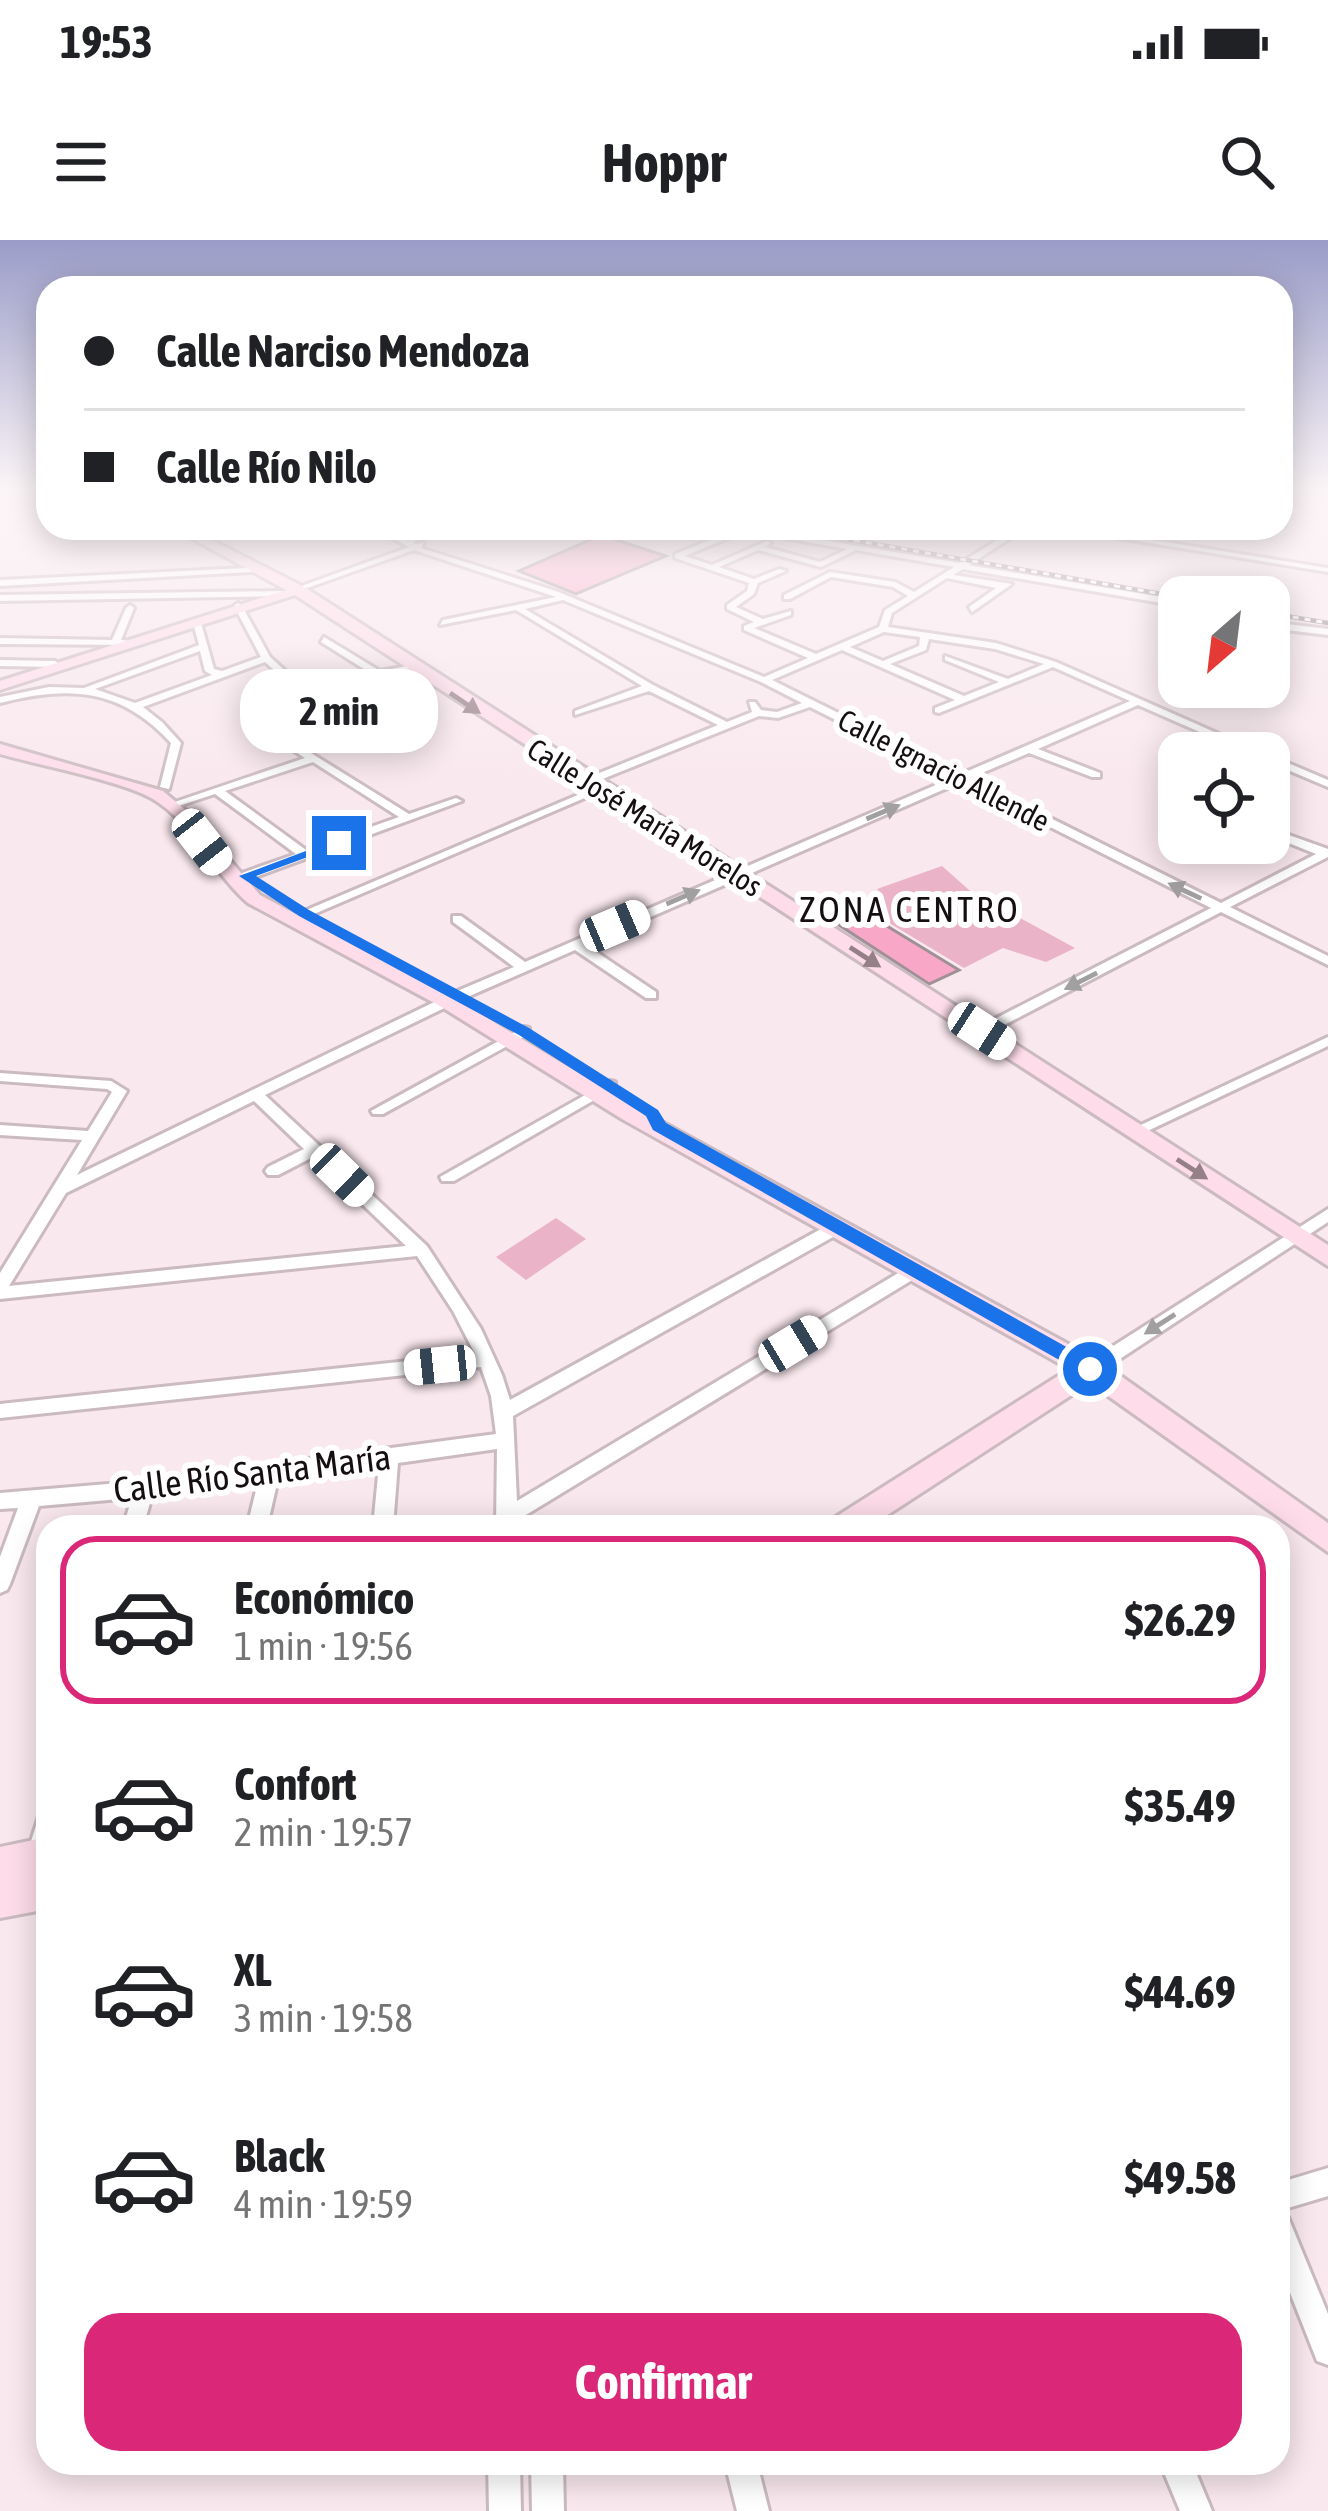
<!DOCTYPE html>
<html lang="es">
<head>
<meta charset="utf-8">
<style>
	body { margin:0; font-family:"Asap Condensed",sans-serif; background:#f2f2f2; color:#202124; height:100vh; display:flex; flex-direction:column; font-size:45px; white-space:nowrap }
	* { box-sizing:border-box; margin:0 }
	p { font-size:39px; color:#757577 }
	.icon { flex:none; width:66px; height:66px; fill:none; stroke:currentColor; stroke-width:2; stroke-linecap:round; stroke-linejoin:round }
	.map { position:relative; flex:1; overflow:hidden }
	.side { position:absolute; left:36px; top:1275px; width:1254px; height:960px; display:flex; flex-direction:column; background:#fff; border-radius:36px; box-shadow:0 6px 30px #0003 }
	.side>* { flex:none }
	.guide { position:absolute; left:36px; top:36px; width:1257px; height:264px; border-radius:36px; box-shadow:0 6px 30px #0003; display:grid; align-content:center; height:264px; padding:0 48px; background:#fff }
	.needle { width:78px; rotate:208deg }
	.buttons { position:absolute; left:1158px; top:336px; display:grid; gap:24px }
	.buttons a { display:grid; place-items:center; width:132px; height:132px; border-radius:24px; background:#fff; box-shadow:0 6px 30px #0003; font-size:60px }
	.end { position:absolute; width:54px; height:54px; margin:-27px; border:15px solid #1a73e8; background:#fff; box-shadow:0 0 0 6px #fff }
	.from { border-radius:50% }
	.bubble { position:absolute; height:84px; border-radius:36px; background:#fff; box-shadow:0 6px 30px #0003; font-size:39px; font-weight:700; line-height:84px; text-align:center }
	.car { position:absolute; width:36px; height:72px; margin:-36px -18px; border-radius:15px; box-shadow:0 0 9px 3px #0007; background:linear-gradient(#fff 24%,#345 0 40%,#fff 0 76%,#345 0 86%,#fff 0) }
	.guide b { display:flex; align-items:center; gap:42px; height:114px; font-size:45px }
	.guide b+b { border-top:3px solid #e0e0e0 }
	.guide i { width:30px; height:30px; background:#202124 }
	ul { padding:21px 0 0; list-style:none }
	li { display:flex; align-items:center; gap:36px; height:168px; margin:0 24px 18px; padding:0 24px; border:6px solid transparent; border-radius:36px }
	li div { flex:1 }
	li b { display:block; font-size:45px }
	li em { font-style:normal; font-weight:700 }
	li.on { border-color:#db2777 }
	li>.icon { width:108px; height:108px; stroke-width:1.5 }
	.primary-button { display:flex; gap:24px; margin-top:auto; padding:24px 48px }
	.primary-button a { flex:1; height:138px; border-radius:36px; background:#db2777; color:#fff; font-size:48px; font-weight:700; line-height:138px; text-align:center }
	.status { display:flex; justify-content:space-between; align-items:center; height:84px; padding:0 60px; background:#fff; direction:ltr }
	.status svg { height:33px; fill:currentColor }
	header { display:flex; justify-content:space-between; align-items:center; height:156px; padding:0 48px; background:#fff; font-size:54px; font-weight:700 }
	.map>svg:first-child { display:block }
	.green { fill:#eab3c7 }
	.building { fill:#f8a7c7; stroke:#9f9095; stroke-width:3 }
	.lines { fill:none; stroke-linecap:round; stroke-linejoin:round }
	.street-casing { stroke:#cbbbc0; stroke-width:6 }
	.secondary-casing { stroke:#cbbbc0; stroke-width:6 }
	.street { fill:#fff; fill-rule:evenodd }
	.secondary { fill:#fedcea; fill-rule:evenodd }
	.rail-casing { stroke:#908488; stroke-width:4.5 }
	.rail { stroke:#fff; stroke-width:3; stroke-dasharray:6; stroke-linecap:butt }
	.oneway { fill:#958088 }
	.oneway2 { fill:#a19fa0 }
	.route { fill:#1a73e8 }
	.labels { text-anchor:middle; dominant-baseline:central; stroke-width:12; stroke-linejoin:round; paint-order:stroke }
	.far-street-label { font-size:30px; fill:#150f11; stroke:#fff }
	.far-quarter-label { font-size:36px; letter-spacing:3px; fill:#150f11; stroke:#fff }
	.street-label { font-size:36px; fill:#150f11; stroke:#fff }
</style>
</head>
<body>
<div class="status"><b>19:53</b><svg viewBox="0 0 49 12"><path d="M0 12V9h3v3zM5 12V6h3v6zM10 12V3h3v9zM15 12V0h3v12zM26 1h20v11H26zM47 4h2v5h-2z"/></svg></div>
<header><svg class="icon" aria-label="menu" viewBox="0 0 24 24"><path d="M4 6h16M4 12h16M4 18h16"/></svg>Hoppr<svg class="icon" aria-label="search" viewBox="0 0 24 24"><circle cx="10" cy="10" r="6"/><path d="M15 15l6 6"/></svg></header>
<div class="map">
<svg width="1328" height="2271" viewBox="0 0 1328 2271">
	<rect width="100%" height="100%" fill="#f9e8ee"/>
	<g class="green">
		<polygon points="942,626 969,650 1075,708 1046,722 1003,708 964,728 861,666 884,657 877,649"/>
		<polygon points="556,978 586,999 526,1040 496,1017"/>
	</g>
	<g class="building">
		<polygon points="601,295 666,316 576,354 519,331"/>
		<polygon points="864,672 959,730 929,744 836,683"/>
	</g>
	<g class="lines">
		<g class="street-casing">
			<g id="street">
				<path d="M 373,288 L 384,288 L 408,298 L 430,288 L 440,288 L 413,302 L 415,304 L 424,303 L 421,308 L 556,351 L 764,437 L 808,418 L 744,390 L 744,386 L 754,382 L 727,369 L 727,365 L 747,351 L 749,343 L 675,318 L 675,314 L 740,288 L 752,288 L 960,323 L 1017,288 L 1026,288 L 969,325 L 1179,360 L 1179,366 L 963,329 L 953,335 L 1012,344 L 972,372 L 969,367 L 996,348 L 947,338 L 892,373 L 888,387 L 996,403 L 1056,422 L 1262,513 L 1248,513 L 1138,465 L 1038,509 L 1100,533 L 1100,537 L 1092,537 L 1029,513 L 970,538 L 1221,663 L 1316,614 L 1269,595 L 1269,588 L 1328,609 L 1328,617 L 1230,667 L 1328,716 L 1328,725 L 1221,672 L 987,794 L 977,794 L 977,788 L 1211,668 L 961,542 L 586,705 L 656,752 L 656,758 L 646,758 L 575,710 L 465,758 L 265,855 L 427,1006 L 481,1089 L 502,1135 L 510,1160 L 830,984 L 836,982 L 844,988 L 842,992 L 513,1176 L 517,1261 L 910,1026 L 922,1026 L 924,1030 L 922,1034 L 516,1281 L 516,1287 L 496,1287 L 497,1209 L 398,1223 L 393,1287 L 373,1287 L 379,1225 L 278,1239 L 267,1287 L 247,1287 L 258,1242 L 152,1256 L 143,1287 L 123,1287 L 132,1258 L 39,1266 L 10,1344 L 7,1350 L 0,1353 L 0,1317 L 18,1268 L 0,1269 L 0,1253 L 144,1241 L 496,1194 L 491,1156 L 481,1127 L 0,1178 L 0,1164 L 475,1114 L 453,1071 L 417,1016 L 0,1059 L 0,1033 L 82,900 L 0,895 L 0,885 L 88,891 L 112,852 L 107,849 L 0,841 L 0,833 L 111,841 L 127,851 L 77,935 L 455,752 L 514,727 L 453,682 L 453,676 L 461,676 L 525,722 L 952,538 L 810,467 L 778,478 L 759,476 L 595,542 L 587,542 L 587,538 L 718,485 L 649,451 L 575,475 L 575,471 L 642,446 L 516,370 L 440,385 L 443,380 L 556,357 L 414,310 L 296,352 L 296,348 L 409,307 ZM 745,291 L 847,309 L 820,322 L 765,307 L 771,303 L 767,301 L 712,325 L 685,316 ZM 758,310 L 821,327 L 856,310 L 954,327 L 914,352 L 895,342 L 830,332 L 784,355 L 784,359 L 790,359 L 831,337 L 893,347 L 908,356 L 885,370 L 879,387 L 816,414 L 754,388 L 791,375 L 791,371 L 763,379 L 736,367 L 754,354 L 758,343 L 786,331 L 779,329 L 754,339 L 719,327 ZM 563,360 L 761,442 L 802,463 L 777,472 L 761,470 L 755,462 L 749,462 L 752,472 L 727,482 L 653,445 L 525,369 ZM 884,392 L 920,397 L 919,406 L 883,421 L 850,407 ZM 929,399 L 995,409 L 1044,424 L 1008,439 L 945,416 L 945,420 L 999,442 L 964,456 L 890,424 L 926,410 ZM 842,410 L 955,460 L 935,468 L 935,472 L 939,473 L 1053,427 L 1130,461 L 961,534 L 772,440 ZM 254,861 L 304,909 L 268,927 L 265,931 L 268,935 L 278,935 L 313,917 L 406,1006 L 9,1046 L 66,953 Z"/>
				<polygon points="1058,288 1077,288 1328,328 1328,332"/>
				<polygon points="266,327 269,331 0,346 0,340"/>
				<polygon points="282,351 285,356 0,361 0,355"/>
				<path d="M 238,363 L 242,366 L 270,417 L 318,460 L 310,462 L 265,422 L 143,467 L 162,482 L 181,503 L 169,549 L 160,547 L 171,503 C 121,448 69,445 0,463 L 0,457 L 49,447 L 84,448 L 199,405 L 193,383 L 197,380 L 201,383 L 214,429 L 222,431 L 261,417 L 234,366 ZM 200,411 L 205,431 L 212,435 L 135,463 L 95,449 Z"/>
				<polygon points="130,365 134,368 121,400 135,401 135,405 0,404 0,398 112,400 126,368"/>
				<polygon points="1269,382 1328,389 1328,395 1269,388"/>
				<polygon points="324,397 380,431 413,425 418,428 375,436 321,402"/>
				<polygon points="0,420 55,421 60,424 55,427 0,426"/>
				<path d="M 269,487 L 409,574 L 456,558 L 462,561 L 250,639 L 242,639 L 242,633 L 296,614 L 215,554 L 172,568 L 166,565 L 305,518 L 265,492 L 264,490 ZM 313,522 L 399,577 L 306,610 L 225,551 Z"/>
				<polygon points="1269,515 1328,540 1328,547 1269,522"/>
				<polygon points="599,546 608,548 293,683 283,680"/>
				<polygon points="524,787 529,788 529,794 383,874 373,874 371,871"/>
				<polygon points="1328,797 1328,806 1139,895 1134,897 1126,892"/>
				<polygon points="610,841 615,842 615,848 454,941 442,941 440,937"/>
				<polygon points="1328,969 1328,982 1097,1134 1085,1134 1082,1129 1085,1124"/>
				<polygon points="48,1569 48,1622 38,1629 30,1625 26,1617 40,1573"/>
				<polygon points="1328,1928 1328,1956 1278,1971 1278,1943"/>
				<polygon points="1278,1973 1288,1977 1328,2074 1328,2125 1317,2121 1278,2022"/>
				<polygon points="488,2223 520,2223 521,2271 489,2271"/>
				<polygon points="531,2223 563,2223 564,2271 532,2271"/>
				<polygon points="725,2223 757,2223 769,2271 737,2271"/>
				<polygon points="1160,2223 1192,2223 1212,2271 1180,2271"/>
			</g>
		</g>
		<g class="secondary-casing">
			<g id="secondary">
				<polygon points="173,288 188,288 304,347 1328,1005 1328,1026 295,355 0,450 0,441 286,350"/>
				<path d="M 0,504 L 163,551 L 190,574 L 260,655 L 454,758 L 638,869 L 1101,1122 L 1328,1283 L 1328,1312 L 1090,1143 L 869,1287 L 830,1287 L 834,1278 L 1069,1129 L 622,879 L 440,766 L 248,663 C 213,633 192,582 153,559 C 123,541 38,525 0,514 Z"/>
				<polygon points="48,1597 48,1669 0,1678 0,1607"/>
			</g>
		</g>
		<use href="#street" class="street"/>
		<use href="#secondary" class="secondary"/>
		<g class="rail-casing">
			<g id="rail">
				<polyline points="783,288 1179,357"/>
				<polyline points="1269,373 1328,383"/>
			</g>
		</g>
		<use href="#rail" class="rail"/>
	</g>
	<defs><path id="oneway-solid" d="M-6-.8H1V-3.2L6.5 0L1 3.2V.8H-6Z" transform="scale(3)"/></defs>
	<g class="oneway">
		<use href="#oneway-solid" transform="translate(465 463) rotate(34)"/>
		<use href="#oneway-solid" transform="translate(865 717) rotate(33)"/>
		<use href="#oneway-solid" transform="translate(1192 929) rotate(33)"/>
	</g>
	<g class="oneway2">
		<use href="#oneway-solid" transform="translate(883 572) rotate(-23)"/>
		<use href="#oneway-solid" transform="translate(1185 651) rotate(-155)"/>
		<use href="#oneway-solid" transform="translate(683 657) rotate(-23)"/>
		<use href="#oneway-solid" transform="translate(1081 741) rotate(153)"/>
		<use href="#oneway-solid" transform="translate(1160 1084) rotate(147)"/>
	</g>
	<linearGradient id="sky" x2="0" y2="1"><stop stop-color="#9a9cc8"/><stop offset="0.44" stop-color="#fcf5f7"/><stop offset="1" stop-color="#fcf5f7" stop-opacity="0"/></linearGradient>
	<rect width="1328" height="570" fill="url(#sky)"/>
	<polygon class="route" points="335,600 346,603 256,636 309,670 529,788 658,870 666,883 1097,1124 1097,1134 1084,1134 653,890 646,876 519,795 299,676 239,636"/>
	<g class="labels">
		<g class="far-street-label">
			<text transform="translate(944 530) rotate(27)">Calle Ignacio Allende</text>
			<text transform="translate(645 577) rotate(32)">Calle José María Morelos</text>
		</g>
		<g class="far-quarter-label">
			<text x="910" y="669">ZONA CENTRO</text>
		</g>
		<g class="street-label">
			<text transform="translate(252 1233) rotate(-7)">Calle Río Santa María</text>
		</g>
	</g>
</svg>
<div class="buttons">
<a><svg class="needle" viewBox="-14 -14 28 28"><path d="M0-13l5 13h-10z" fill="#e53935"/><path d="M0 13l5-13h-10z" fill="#757577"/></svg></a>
<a><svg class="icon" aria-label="locate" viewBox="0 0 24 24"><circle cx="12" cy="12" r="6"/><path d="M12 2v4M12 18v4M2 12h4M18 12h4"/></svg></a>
</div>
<i class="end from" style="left:1090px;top:1129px"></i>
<i class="end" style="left:339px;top:603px"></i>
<div class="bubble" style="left:240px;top:429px;width:198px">2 min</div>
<i class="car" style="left:202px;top:602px;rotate:142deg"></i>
<i class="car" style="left:615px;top:686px;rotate:67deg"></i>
<i class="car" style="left:982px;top:791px;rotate:123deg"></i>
<i class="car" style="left:342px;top:935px;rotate:134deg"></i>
<i class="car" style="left:793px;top:1104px;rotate:59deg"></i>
<i class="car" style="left:440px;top:1125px;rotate:264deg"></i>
<div class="guide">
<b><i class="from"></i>Calle Narciso Mendoza</b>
<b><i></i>Calle Río Nilo</b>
</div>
<section class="side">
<ul>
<li class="on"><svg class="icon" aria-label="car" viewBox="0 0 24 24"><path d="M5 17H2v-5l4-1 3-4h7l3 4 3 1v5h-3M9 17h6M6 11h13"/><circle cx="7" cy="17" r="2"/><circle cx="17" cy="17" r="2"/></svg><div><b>Económico</b><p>1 min · 19:56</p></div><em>$26.29</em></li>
<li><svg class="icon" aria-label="car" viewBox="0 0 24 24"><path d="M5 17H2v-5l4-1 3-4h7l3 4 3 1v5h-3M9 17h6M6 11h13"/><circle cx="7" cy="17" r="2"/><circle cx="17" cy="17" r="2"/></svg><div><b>Confort</b><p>2 min · 19:57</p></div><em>$35.49</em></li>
<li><svg class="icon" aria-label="car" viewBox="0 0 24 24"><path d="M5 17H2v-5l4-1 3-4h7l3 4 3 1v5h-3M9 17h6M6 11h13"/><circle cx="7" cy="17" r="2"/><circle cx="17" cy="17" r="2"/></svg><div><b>XL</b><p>3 min · 19:58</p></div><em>$44.69</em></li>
<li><svg class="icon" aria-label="car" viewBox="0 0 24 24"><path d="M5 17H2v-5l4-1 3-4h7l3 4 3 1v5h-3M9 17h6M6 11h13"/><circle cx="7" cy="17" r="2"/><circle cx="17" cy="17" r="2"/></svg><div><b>Black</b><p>4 min · 19:59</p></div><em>$49.58</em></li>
</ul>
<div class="primary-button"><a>Confirmar</a></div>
</section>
</div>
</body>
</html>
